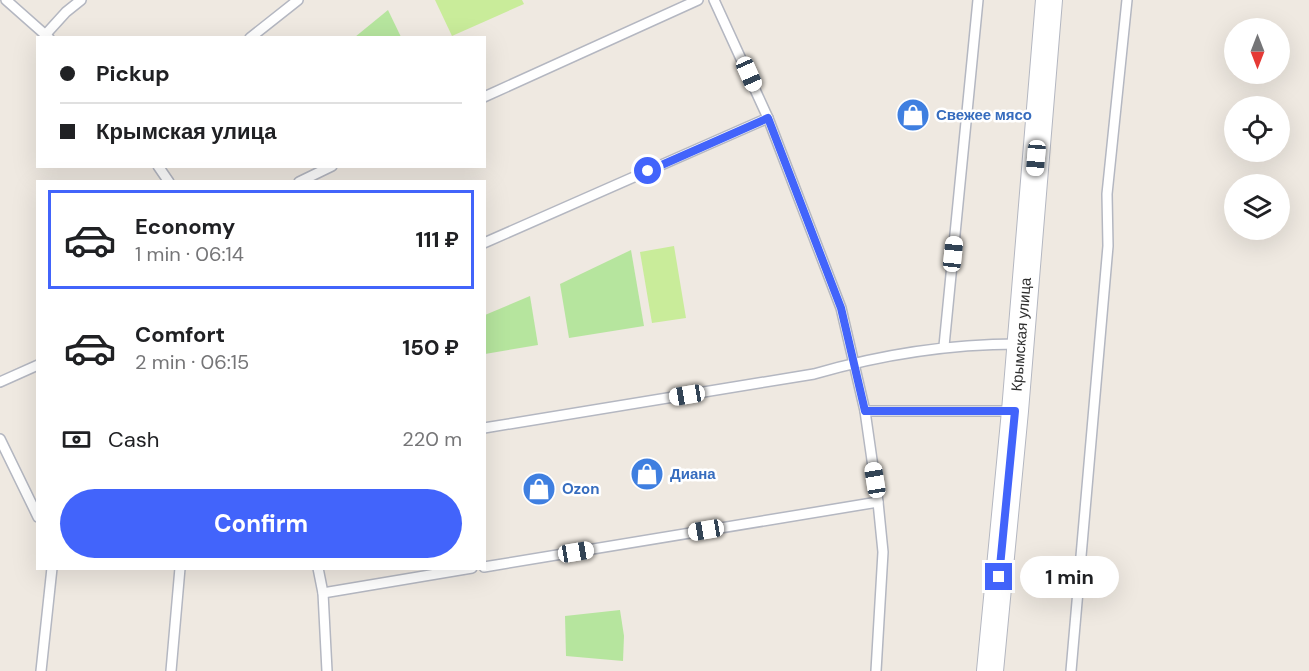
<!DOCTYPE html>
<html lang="en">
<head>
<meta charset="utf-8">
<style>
	body { margin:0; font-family:"DM Sans",sans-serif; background:#f6f6f6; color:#202124; height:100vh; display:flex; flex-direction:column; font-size:22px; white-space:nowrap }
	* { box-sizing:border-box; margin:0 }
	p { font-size:20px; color:#757577 }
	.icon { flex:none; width:33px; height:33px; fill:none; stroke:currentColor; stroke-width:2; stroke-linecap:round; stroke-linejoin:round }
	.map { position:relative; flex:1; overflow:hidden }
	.side { position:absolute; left:36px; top:180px; width:450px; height:390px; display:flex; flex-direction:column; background:#fff; border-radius:0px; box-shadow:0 6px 24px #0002 }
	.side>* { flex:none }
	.banner { position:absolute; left:36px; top:36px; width:450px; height:132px; border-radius:0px; box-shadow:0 6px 24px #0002; display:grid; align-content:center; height:132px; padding:0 24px; background:#fff }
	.needle { width:39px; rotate:180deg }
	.fabs { position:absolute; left:1224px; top:18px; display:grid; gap:12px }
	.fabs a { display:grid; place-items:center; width:66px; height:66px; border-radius:50%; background:#fff; box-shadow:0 6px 24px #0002; font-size:30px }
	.end { position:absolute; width:27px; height:27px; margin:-14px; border:8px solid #4264fb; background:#fff; box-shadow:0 0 0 3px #fff }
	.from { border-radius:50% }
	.bubble { position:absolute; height:42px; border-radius:21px; background:#fff; box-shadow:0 6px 24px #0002; font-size:20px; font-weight:700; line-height:42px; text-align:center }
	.car { position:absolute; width:18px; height:36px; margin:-18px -9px; border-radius:8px; box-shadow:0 0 4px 2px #0007; background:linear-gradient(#fff 24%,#345 0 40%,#fff 0 76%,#345 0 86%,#fff 0) }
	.banner b { display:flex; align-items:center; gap:21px; height:57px; font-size:22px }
	.banner b+b { border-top:2px solid #e0e0e0 }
	.banner i { width:15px; height:15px; background:#202124 }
	ul { padding:10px 0 0; list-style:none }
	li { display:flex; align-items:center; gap:18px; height:99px; margin:0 12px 9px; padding:0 12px; border:3px solid transparent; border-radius:0px }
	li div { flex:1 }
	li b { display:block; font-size:22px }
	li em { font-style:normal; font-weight:700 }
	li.selected { border-color:#4264fb }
	li>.icon { width:54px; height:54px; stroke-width:1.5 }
	.pay { display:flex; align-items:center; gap:15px; height:66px; padding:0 24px; font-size:22px }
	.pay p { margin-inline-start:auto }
	.button { display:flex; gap:12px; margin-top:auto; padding:12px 24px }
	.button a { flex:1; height:69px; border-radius:36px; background:#4264fb; color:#fff; font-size:24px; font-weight:700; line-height:69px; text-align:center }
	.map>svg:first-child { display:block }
	.green { fill:#b6e59e }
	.pitch { fill:#c9ec9a }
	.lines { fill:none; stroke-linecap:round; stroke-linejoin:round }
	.lane-casing { stroke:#b4b7c1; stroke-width:12 }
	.secondary-casing { stroke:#b4b7c1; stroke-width:28 }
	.lane { stroke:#fff; stroke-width:9 }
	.secondary { stroke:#fff; stroke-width:26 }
	.route { stroke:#4264fb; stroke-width:8 }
	.labels { text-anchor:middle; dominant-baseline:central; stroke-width:5; stroke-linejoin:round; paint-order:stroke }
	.shop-label { font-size:15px; font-weight:bold; fill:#366cbe; stroke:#fff; text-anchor:start }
	.street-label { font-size:15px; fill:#2e2e2e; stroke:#fff }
</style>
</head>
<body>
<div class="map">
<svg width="1309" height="671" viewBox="0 0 1309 671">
	<rect width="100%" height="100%" fill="#efe9e1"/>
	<g class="green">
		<polygon points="388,10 401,37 355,37"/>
		<polygon points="631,250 644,326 569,338 560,284"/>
		<polygon points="530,296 538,345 485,354 485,315"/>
		<polygon points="620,610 624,636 623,661 566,656 565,616"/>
	</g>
	<g class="pitch">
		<polygon points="435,0 522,0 524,4 452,36"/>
		<polygon points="674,246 686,318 652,323 640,252"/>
	</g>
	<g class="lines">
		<g class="lane-casing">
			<g id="lane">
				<polyline points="6,0 49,38"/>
				<polyline points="714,0 768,118 841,308 865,411 1012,411"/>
				<polyline points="46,34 66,12 81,0"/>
				<polyline points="250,38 298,0"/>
				<polyline points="484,97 698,0"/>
				<polyline points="158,166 169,182"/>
				<polyline points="299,182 332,166"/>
				<polyline points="484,243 768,118"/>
				<polyline points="944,346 978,0"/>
				<polyline points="0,382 38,365"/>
				<polyline points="865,411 878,502 883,552 876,671"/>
				<path d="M 484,428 L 814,374 C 883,354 947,344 1018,344"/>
				<polyline points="0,439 38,517"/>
				<polyline points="484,567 878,502"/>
				<polyline points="318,568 323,593 327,671"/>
				<polyline points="323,593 472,568"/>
				<polyline points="41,671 52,568"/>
				<polyline points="171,671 180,568"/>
				<polyline points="1071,671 1108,246 1107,194 1127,0"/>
			</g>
		</g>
		<g class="secondary-casing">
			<g id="secondary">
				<path id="s1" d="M 990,671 L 1015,411 L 1049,0"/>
			</g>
		</g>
		<use href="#lane" class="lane"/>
		<use href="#secondary" class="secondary"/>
	</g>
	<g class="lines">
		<polyline class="route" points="648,171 768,118 841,308 865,411 1015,411 999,577"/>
	</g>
	<defs>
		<g id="shop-disc" transform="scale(1.725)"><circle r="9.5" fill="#3f7fe0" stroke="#fff"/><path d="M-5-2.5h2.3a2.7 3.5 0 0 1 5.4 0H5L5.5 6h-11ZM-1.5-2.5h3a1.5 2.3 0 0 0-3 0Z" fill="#fff"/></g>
	</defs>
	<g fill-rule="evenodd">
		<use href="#shop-disc" x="913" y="115"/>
		<use href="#shop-disc" x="647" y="474"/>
		<use href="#shop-disc" x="539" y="489"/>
	</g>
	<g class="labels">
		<g class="shop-label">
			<text x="936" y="115">Свежее мясо</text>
			<text x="670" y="474">Диана</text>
			<text x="562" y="489">Ozon</text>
		</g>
		<g class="street-label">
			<text stroke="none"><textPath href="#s1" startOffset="338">Крымская улица</textPath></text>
		</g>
	</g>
</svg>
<div class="fabs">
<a><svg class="needle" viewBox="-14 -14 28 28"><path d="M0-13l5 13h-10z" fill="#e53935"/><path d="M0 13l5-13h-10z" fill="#757577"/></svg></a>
<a><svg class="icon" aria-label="locate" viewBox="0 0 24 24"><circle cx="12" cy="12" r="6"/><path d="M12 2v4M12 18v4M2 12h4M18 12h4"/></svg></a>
<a><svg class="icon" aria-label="layers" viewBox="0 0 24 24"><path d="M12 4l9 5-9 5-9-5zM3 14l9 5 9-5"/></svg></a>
</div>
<i class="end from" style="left:648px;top:171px"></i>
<i class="end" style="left:999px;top:577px"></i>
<div class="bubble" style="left:1020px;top:556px;width:99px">1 min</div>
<i class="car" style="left:749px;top:74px;rotate:156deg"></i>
<i class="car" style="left:1036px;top:158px;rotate:185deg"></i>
<i class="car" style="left:953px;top:254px;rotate:6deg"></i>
<i class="car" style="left:687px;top:395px;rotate:261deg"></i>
<i class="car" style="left:875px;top:480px;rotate:351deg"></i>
<i class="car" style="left:706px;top:530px;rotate:260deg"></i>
<i class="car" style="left:576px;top:552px;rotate:81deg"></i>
<div class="banner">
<b><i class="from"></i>Pickup</b>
<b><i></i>Крымская улица</b>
</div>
<section class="side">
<ul>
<li class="selected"><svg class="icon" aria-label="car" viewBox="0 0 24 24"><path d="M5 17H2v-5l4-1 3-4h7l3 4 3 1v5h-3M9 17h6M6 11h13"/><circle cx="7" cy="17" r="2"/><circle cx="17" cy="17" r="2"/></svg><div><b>Economy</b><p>1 min · 06:14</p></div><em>111 ₽</em></li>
<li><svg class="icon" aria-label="car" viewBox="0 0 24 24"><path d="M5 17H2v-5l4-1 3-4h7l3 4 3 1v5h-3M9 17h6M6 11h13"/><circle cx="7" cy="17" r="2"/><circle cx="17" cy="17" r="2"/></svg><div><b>Comfort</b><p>2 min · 06:15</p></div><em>150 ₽</em></li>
</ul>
<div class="pay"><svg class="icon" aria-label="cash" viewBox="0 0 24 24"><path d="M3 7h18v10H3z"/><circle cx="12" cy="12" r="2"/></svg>Cash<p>220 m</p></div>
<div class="button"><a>Confirm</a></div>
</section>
</div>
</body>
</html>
